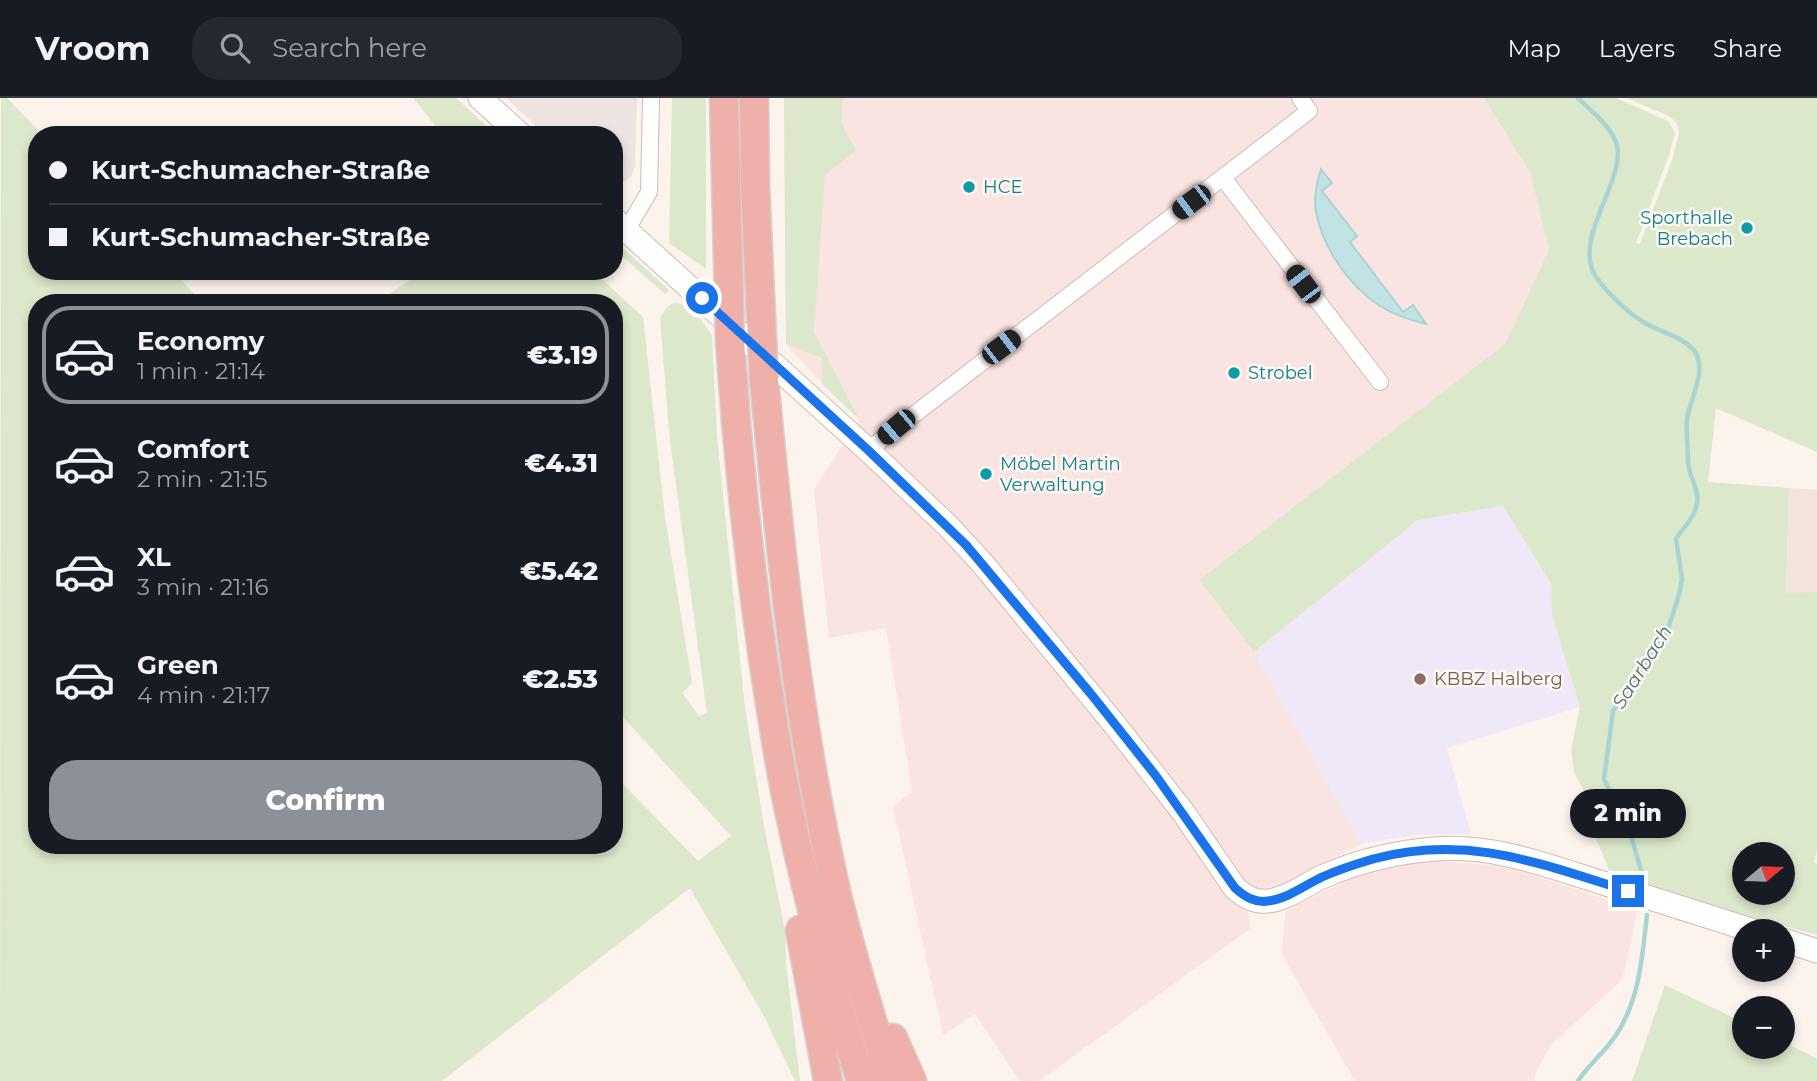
<!DOCTYPE html>
<html lang="en">
<head>
<meta charset="utf-8">
<style>
	body { margin:0; font-family:Montserrat,sans-serif; background:#242831; color:#f1f3f6; height:100vh; display:flex; flex-direction:column; font-size:26px; white-space:nowrap }
	* { box-sizing:border-box; margin:0 }
	p { font-size:23px; color:#9ea1a6 }
	.icon { flex:none; width:38px; height:38px; fill:none; stroke:currentColor; stroke-width:2; stroke-linecap:round; stroke-linejoin:round }
	.map { position:relative; flex:1; overflow:hidden }
	.sheet { position:absolute; left:28px; top:196px; width:595px; height:560px; display:flex; flex-direction:column; background:#171b24; border-radius:28px; box-shadow:0 4px 10px #0003 }
	.sheet>* { flex:none }
	.guide { position:absolute; left:28px; top:28px; width:595px; height:154px; border-radius:28px; box-shadow:0 4px 10px #0003; display:grid; align-content:center; height:154px; padding:0 21px; background:#171b24 }
	.needle { width:46px; rotate:71deg }
	.tools { position:absolute; left:1732px; top:744px; display:grid; gap:14px }
	.tools a { display:grid; place-items:center; width:63px; height:63px; border-radius:50%; background:#171b24; box-shadow:0 4px 10px #0003; font-size:35px }
	.end { position:absolute; width:32px; height:32px; margin:-16px; border:9px solid #1a73e8; background:#fff; box-shadow:0 0 0 4px #fff }
	.from { border-radius:50% }
	.bubble { position:absolute; height:49px; border-radius:24px; background:#171b24; box-shadow:0 4px 10px #0003; font-size:23px; font-weight:800; line-height:49px; text-align:center }
	.car { position:absolute; width:21px; height:42px; margin:-21px -10px; border-radius:9px; box-shadow:0 0 5px 2px #0007; background:linear-gradient(#222 24%,#8ab4d8 0 40%,#222 0 76%,#8ab4d8 0 86%,#222 0) }
	.guide b { display:flex; align-items:center; gap:24px; height:66px; font-size:26px }
	.guide b+b { border-top:2px solid #363941 }
	.guide i { width:18px; height:18px; background:#f1f3f6 }
	ul { padding:12px 0 0; list-style:none }
	li { display:flex; align-items:center; gap:21px; height:98px; margin:0 14px 10px; padding:0 7px; border:4px solid transparent; border-radius:28px }
	li div { flex:1 }
	li b { display:block; font-size:26px }
	li em { font-style:normal; font-weight:800 }
	li.active { border-color:#8c9099 }
	li>.icon { width:63px; height:63px; stroke-width:1.5 }
	.action { display:flex; gap:14px; margin-top:auto; padding:14px 21px }
	.action a { flex:1; height:80px; border-radius:28px; background:#8c9099; color:#fff; font-size:28px; font-weight:800; line-height:80px; text-align:center }
	header { display:flex; align-items:center; gap:42px; box-sizing:border-box; height:98px; padding:0 35px; background:#171b24; border-bottom:2px solid #363941 }
	header strong { font-size:33px }
	nav { display:flex; gap:38px; margin-inline-start:auto; font-size:24px }
	.search { width:490px; height:63px; background:#242831; display:flex; align-items:center; gap:18px; box-sizing:border-box; padding:0 24px; border-radius:28px; color:#9ea1a6; font-size:26px }
	.map>svg:first-child { display:block }
	.residential { fill:#f2e4db }
	.commercial { fill:#fae4e1 }
	.industrial { fill:#ebe4e1 }
	.education { fill:#efe8f8 }
	.green { fill:#dbe8cb; fill-rule:evenodd }
	.water { fill:#c1e3e3; stroke:#a9d4d4; stroke-width:2 }
	.lines { fill:none; stroke-linecap:round; stroke-linejoin:round }
	.stream { stroke:#a9d4d4; stroke-width:4.5 }
	.street-casing { stroke:#cebcb4; stroke-width:18 }
	.secondary-casing { stroke:#d1bbb2; stroke-width:25 }
	.highway-casing { stroke:#d8d0ce; stroke-width:31 }
	.street { stroke:#fff; stroke-width:16 }
	.secondary { stroke:#fff; stroke-width:23 }
	.highway { stroke:#eeb0a9; stroke-width:28 }
	.highway-bridge-casing { stroke:#d8d0ce; stroke-width:31; stroke-linecap:butt }
	.highway-bridge { stroke:#eeb0a9; stroke-width:28 }
	.route { stroke:#1a73e8; stroke-width:9 }
	.culture-dot { fill:#0f9aa8; stroke:#fef7f2; stroke-width:2.5 }
	.education-dot { fill:#8d6e63; stroke:#fef7f2; stroke-width:2.5 }
	.labels { text-anchor:middle; dominant-baseline:central; stroke-width:5; stroke-linejoin:round; paint-order:stroke }
	.culture-label { font-size:18px; fill:#0d838f; stroke:#fef7f2; text-anchor:start }
	.education-label { font-size:18px; fill:#785e54; stroke:#fef7f2; text-anchor:start }
	.water-label { font-size:19px; font-style:italic; fill:#457777; stroke:#fef7f2 }
</style>
</head>
<body>
<header>
<strong>Vroom</strong>
<div class="search"><svg class="icon" aria-label="search" viewBox="0 0 24 24"><circle cx="10" cy="10" r="6"/><path d="M15 15l6 6"/></svg>Search here</div>
<nav><a>Map</a><a>Layers</a><a>Share</a></nav>
</header>
<div class="map">
<svg width="1817" height="983" viewBox="0 0 1817 983">
	<rect width="100%" height="100%" fill="#fbf3ec"/>
	<polygon class="residential" points="1789,390 1817,392 1817,494 1786,496"/>
	<g class="commercial">
		<polygon points="784,0 1484,0 1530,74 1549,152 1505,246 1199,482 1254,554 1362,746 1279,787 1247,794 1250,831 1039,983 1020,983 975,916 943,937 893,709 912,693 886,530 829,540 814,392 859,321 822,286 786,246"/>
		<polygon points="1429,762 1509,769 1637,812 1625,872 1620,884 1551,947 1536,974 1534,983 1355,983 1281,855 1286,813 1370,771"/>
	</g>
	<polygon class="industrial" points="506,0 637,0 635,68 631,79 614,90 614,37 546,37"/>
	<polygon class="education" points="1503,408 1551,486 1552,517 1580,609 1447,650 1471,736 1413,737 1362,746 1254,554 1418,422"/>
	<g class="green">
		<polygon points="1,0 7,0 43,37 37,37 37,173 173,173 202,205 37,205 37,747 614,747 614,677 698,763 731,738 614,609 614,205 376,205 423,173 593,173 643,219 665,419 692,585 682,595 699,618 707,615 670,343 660,220 666,210 671,206 677,205 686,207 698,218 712,237 717,339 745,610 764,728 785,832 786,865 800,983 795,983 765,920 690,790 442,983 0,983"/>
		<polygon points="413,0 456,0 496,37 443,37"/>
		<polygon points="672,0 706,0 706,171 669,145"/>
		<path d="M 784,0 L 844,0 C 837,21 845,34 856,52 L 825,77 L 814,234 L 859,321 L 822,286 L 822,260 L 786,246 Z"/>
		<path d="M 1484,0 L 1616,0 L 1668,23 L 1675,35 L 1669,57 L 1636,145 L 1640,146 L 1672,62 L 1679,36 L 1677,26 L 1671,19 L 1627,0 L 1817,0 L 1817,354 L 1716,310 L 1708,384 L 1789,390 L 1786,495 L 1817,494 L 1817,752 L 1814,764 L 1817,766 L 1817,837 L 1679,799 L 1611,777 L 1595,738 L 1604,731 L 1574,674 L 1571,652 L 1580,609 L 1552,517 L 1551,486 L 1503,408 L 1418,422 L 1254,554 L 1199,482 L 1505,246 L 1549,152 L 1530,74 ZM 1745,756 L 1783,756 L 1783,794 L 1745,794 Z"/>
		<polygon points="614,142 669,192 665,196 614,151"/>
		<polygon points="1665,887 1745,925 1745,948 1783,948 1783,944 1814,959 1817,961 1817,983 1632,983"/>
	</g>
	<path class="water" d="M 1321,71 L 1332,85 L 1322,93 L 1357,138 L 1350,144 L 1403,214 L 1413,207 L 1426,226 C 1410,222 1394,217 1380,208 C 1349,188 1323,150 1316,114 C 1313,100 1317,84 1321,71 Z"/>
	<g class="lines">
		<g class="stream">
			<path d="M 1578,0 C 1590,12 1606,24 1614,40 C 1632,72 1580,128 1591,168 C 1596,186 1629,216 1645,225 C 1660,234 1680,238 1692,250 C 1710,269 1690,300 1687,321 C 1686,335 1688,350 1688,364 C 1688,377 1700,392 1697,405 C 1695,419 1684,429 1676,441 L 1682,481 L 1679,497 L 1667,534 L 1613,613 L 1604,681 L 1630,734 L 1646,790"/>
			<path d="M 1578,983 C 1589,966 1605,954 1616,937 C 1640,901 1642,859 1647,817"/>
		</g>
		<g class="street-casing">
			<g id="street">
				<polyline points="1223,80 1380,284"/>
				<polyline points="626,133 649,94 651,0"/>
				<polyline points="868,352 1309,13 1300,0"/>
			</g>
		</g>
		<g class="secondary-casing">
			<g id="secondary">
				<polyline points="480,0 521,37"/>
				<path d="M 614,121 L 868,352 L 948,428 L 983,466 L 1115,627 L 1183,714 L 1235,790 C 1245,799 1255,805 1268,803 C 1287,801 1305,787 1322,779 C 1358,763 1396,754 1435,751 C 1494,746 1551,769 1606,786 C 1655,802 1705,817 1754,833"/>
				<polyline points="1783,842 1817,853"/>
			</g>
		</g>
		<g class="highway-casing">
			<g id="highway">
				<polyline points="724,0 729,202"/>
				<polyline points="754,0 755,86 762,240"/>
				<path d="M 730,244 C 737,350 748,455 763,560 C 771,611 778,662 789,712 C 808,803 833,894 861,983"/>
				<path d="M 764,281 C 780,450 797,619 834,784 C 849,851 871,917 890,983"/>
				<polyline points="800,832 828,983"/>
				<polyline points="893,940 912,983"/>
			</g>
		</g>
		<use href="#street" class="street"/>
		<use href="#secondary" class="secondary"/>
		<use href="#highway" class="highway"/>
		<g class="highway-bridge-casing">
			<g id="highway-bridge">
				<polyline points="729,202 730,244"/>
				<polyline points="762,240 764,281"/>
			</g>
		</g>
		<use href="#highway-bridge" class="highway-bridge"/>
	</g>
	<g class="lines">
		<path class="route" d="M 702,200 L 868,352 L 966,447 L 1091,596 L 1156,678 L 1235,790 C 1245,799 1255,805 1268,803 C 1287,801 1305,787 1322,779 C 1338,772 1356,766 1373,761 C 1468,736 1538,765 1628,793"/>
	</g>
	<g class="culture-dot">
		<circle cx="969" cy="89" r="7"/>
		<circle cx="1747" cy="130" r="7"/>
		<circle cx="1234" cy="275" r="7"/>
		<circle cx="986" cy="376" r="7"/>
	</g>
	<circle class="education-dot" cx="1420" cy="581" r="7"/>
	<g class="labels">
		<g class="culture-label">
			<text x="983" y="89">HCE</text>
			<text x="1733" y="120" text-anchor="end">Sporthalle<tspan x="1733" dy="21">Brebach</tspan></text>
			<text x="1248" y="275">Strobel</text>
			<text x="1000" y="366">Möbel Martin<tspan x="1000" dy="21">Verwaltung</tspan></text>
		</g>
		<g class="education-label">
			<text x="1434" y="581">KBBZ Halberg</text>
		</g>
		<g class="water-label">
			<text transform="translate(1642 569) rotate(-58)">Saarbach</text>
		</g>
	</g>
</svg>
<div class="tools">
<a><svg class="needle" viewBox="-14 -14 28 28"><path d="M0-13l5 13h-10z" fill="#e53935"/><path d="M0 13l5-13h-10z" fill="#9ea1a6"/></svg></a>
<a>+</a>
<a>−</a>
</div>
<i class="end from" style="left:702px;top:200px"></i>
<i class="end" style="left:1628px;top:793px"></i>
<div class="bubble" style="left:1570px;top:691px;width:116px">2 min</div>
<i class="car" style="left:1191px;top:104px;rotate:233deg"></i>
<i class="car" style="left:1303px;top:186px;rotate:323deg"></i>
<i class="car" style="left:1001px;top:249px;rotate:53deg"></i>
<i class="car" style="left:896px;top:329px;rotate:230deg"></i>
<div class="guide">
<b><i class="from"></i>Kurt-Schumacher-Straße</b>
<b><i></i>Kurt-Schumacher-Straße</b>
</div>
<section class="sheet">
<ul>
<li class="active"><svg class="icon" aria-label="car" viewBox="0 0 24 24"><path d="M5 17H2v-5l4-1 3-4h7l3 4 3 1v5h-3M9 17h6M6 11h13"/><circle cx="7" cy="17" r="2"/><circle cx="17" cy="17" r="2"/></svg><div><b>Economy</b><p>1 min · 21:14</p></div><em>€3.19</em></li>
<li><svg class="icon" aria-label="car" viewBox="0 0 24 24"><path d="M5 17H2v-5l4-1 3-4h7l3 4 3 1v5h-3M9 17h6M6 11h13"/><circle cx="7" cy="17" r="2"/><circle cx="17" cy="17" r="2"/></svg><div><b>Comfort</b><p>2 min · 21:15</p></div><em>€4.31</em></li>
<li><svg class="icon" aria-label="car" viewBox="0 0 24 24"><path d="M5 17H2v-5l4-1 3-4h7l3 4 3 1v5h-3M9 17h6M6 11h13"/><circle cx="7" cy="17" r="2"/><circle cx="17" cy="17" r="2"/></svg><div><b>XL</b><p>3 min · 21:16</p></div><em>€5.42</em></li>
<li><svg class="icon" aria-label="car" viewBox="0 0 24 24"><path d="M5 17H2v-5l4-1 3-4h7l3 4 3 1v5h-3M9 17h6M6 11h13"/><circle cx="7" cy="17" r="2"/><circle cx="17" cy="17" r="2"/></svg><div><b>Green</b><p>4 min · 21:17</p></div><em>€2.53</em></li>
</ul>
<div class="action"><a>Confirm</a></div>
</section>
</div>
</body>
</html>
